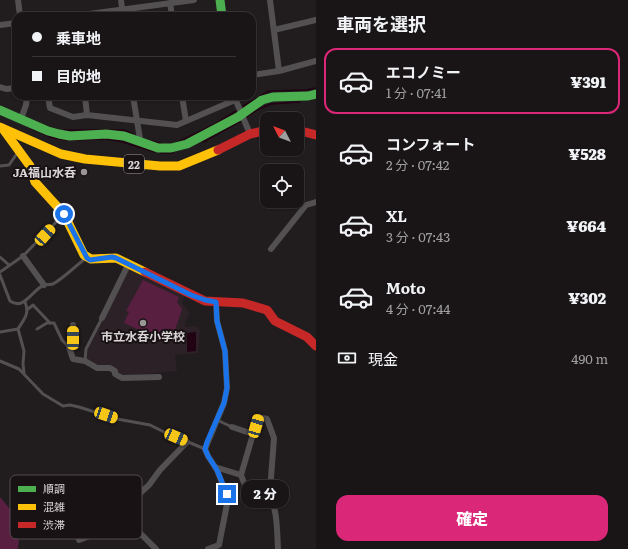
<!DOCTYPE html>
<html lang="ja">
<head>
<meta charset="utf-8">
<style>
	body { margin:0; font-family:Literata,"Noto Sans JP",serif; background:#262223; color:#f1f3f6; height:100vh; display:flex; flex-direction:column; font-size:15px; white-space:nowrap }
	* { box-sizing:border-box; margin:0 }
	p { font-size:13px; color:#9f9fa1 }
	.icon { flex:none; width:22px; height:22px; fill:none; stroke:currentColor; stroke-width:2; stroke-linecap:round; stroke-linejoin:round }
	.map { position:relative; flex:1; overflow:hidden }
	.panel { display:flex; flex-direction:column; background:#191516; width:312px }
	.panel>* { flex:none }
	.banner { position:absolute; left:12px; top:12px; width:244px; height:88px; border-radius:12px; box-shadow:0 1px 3px #0004,0 0 0 1px #373435; display:grid; align-content:center; height:88px; padding:0 20px; background:#191516 }
	.needle { width:26px; rotate:312deg }
	.fabs { position:absolute; left:260px; top:112px; display:grid; gap:8px }
	.fabs a { display:grid; place-items:center; width:44px; height:44px; border-radius:8px; background:#191516; box-shadow:0 1px 3px #0004,0 0 0 1px #373435; font-size:20px }
	.end { position:absolute; width:18px; height:18px; margin:-9px; border:5px solid #1a73e8; background:#fff; box-shadow:0 0 0 2px #fff }
	.from { border-radius:50% }
	.bubble { position:absolute; height:28px; border-radius:12px; background:#191516; box-shadow:0 1px 3px #0004,0 0 0 1px #373435; font-size:13px; font-weight:800; line-height:28px; text-align:center }
	.car { position:absolute; width:12px; height:24px; margin:-12px -6px; border-radius:5px; box-shadow:0 0 3px 1px #0007; background:linear-gradient(#f5c518 24%,#345 0 40%,#f5c518 0 76%,#345 0 86%,#f5c518 0) }
	.banner b { display:flex; align-items:center; gap:14px; height:38px; font-size:15px }
	.banner b+b { border-top:1px solid #373435 }
	.banner i { width:10px; height:10px; background:#f1f3f6 }
	ul { padding:0; list-style:none }
	li { display:flex; align-items:center; gap:12px; height:66px; margin:0 8px 6px; padding:0 12px; border:2px solid transparent; border-radius:12px }
	li div { flex:1 }
	li b { display:block; font-size:15px }
	li em { font-style:normal; font-weight:800 }
	li.active { border-color:#db2777 }
	li>.icon { width:36px; height:36px; stroke-width:1.5 }
	h2 { padding:0 20px; font-size:18px; line-height:48px }
	.pay { display:flex; align-items:center; gap:10px; height:44px; padding:0 20px; font-size:15px }
	.pay p { margin-inline-start:auto }
	.cta { display:flex; gap:8px; margin-top:auto; padding:8px 20px }
	.cta a { flex:1; height:46px; border-radius:12px; background:#db2777; color:#fff; font-size:16px; font-weight:800; line-height:46px; text-align:center }
	main { display:flex; flex:1; min-height:0 }
	.map>svg:first-child { display:block }
	.built { fill:#2c2127 }
	.green { fill:#591f40 }
	.water { fill:#220313 }
	.lines { fill:none; stroke-linecap:round; stroke-linejoin:round }
	.stream { stroke:#220313; stroke-width:1.5 }
	.lane { stroke:#535051; stroke-width:3 }
	.street { stroke:#535051; stroke-width:6 }
	.fast { stroke:#4caf50; stroke-width:9 }
	.slow { stroke:#ffc107; stroke-width:9 }
	.jam { stroke:#c62828; stroke-width:9 }
	.route { stroke:#1a73e8; stroke-width:5 }
	.poi-dot { fill:#9a9597; stroke:#191215; stroke-width:1.5 }
	.labels { text-anchor:middle; dominant-baseline:central; stroke-width:4; stroke-linejoin:round; paint-order:stroke }
	.shield { fill:#191215; stroke:#a19b9e; stroke-width:1 }
	.shield-label { font-size:11px; font-weight:bold; fill:#dbd6d8 }
	.poi-label { font-size:12px; font-weight:bold; fill:#dbd6d8; stroke:#191215; text-anchor:end }
	.key { fill:#191215; stroke:#534d50; stroke-width:1 }
	.key-label { font-size:11px; fill:#dbd6d8 }
</style>
</head>
<body>
<main>
<div class="map">
<svg width="316" height="549" viewBox="0 0 316 549">
	<rect width="100%" height="100%" fill="#211c1e"/>
	<polygon class="built" points="128,269 130,269 185,294 182,303 190,313 186,320 185,327 196,326 200,331 198,353 175,355 177,371 122,376 111,366 97,367 86,360 88,348"/>
	<g class="green">
		<polygon points="143,280 179,297 177,302 182,309 173,336 161,340 124,323 129,312 126,311"/>
		<polygon points="0,497 15,515 20,529 18,549 0,549"/>
	</g>
	<polygon class="water" points="196,332 196,351 187,352 187,333"/>
	<g class="lines">
		<g class="stream">
			<polyline points="260,96 269,91 306,90 316,88"/>
			<polyline points="243,106 257,98"/>
			<polyline points="246,117 257,110 271,104 300,102"/>
			<polyline points="31,128 53,138 67,140"/>
			<polyline points="64,130 123,130 133,134"/>
			<polyline points="71,140 105,139 119,141 155,152"/>
			<polyline points="152,141 162,144"/>
			<polyline points="178,142 215,124 236,111"/>
			<polyline points="203,142 243,120"/>
			<polyline points="161,153 173,153"/>
		</g>
		<g class="lane">
			<polyline points="0,166 9,165 18,152"/>
			<polyline points="0,257 9,265"/>
			<polyline points="0,272 23,256 63,215"/>
			<path d="M 0,275 L 10,301 C 24,311 32,290 44,285 C 47,284 50,285 53,284 C 65,277 74,267 85,259"/>
			<polyline points="28,309 33,305 50,323"/>
			<polyline points="37,329 47,323 54,323 62,340 69,347"/>
			<polyline points="0,332 18,329"/>
			<polyline points="0,361 19,369 43,394 63,406 70,405 79,407 117,419 150,425 164,432 205,449"/>
			<polyline points="85,361 86,349 102,318"/>
			<path d="M 24,373 L 23,364 L 24,351 L 18,329 C 24,319 30,314 25,302"/>
			<polyline points="217,420 232,427"/>
		</g>
		<g class="street">
			<polyline points="18,0 20,16"/>
			<polyline points="121,0 123,16"/>
			<polyline points="270,0 279,71"/>
			<polyline points="170,3 172,16"/>
			<polyline points="74,16 194,0"/>
			<polyline points="0,25 16,23"/>
			<polyline points="274,30 316,20"/>
			<polyline points="252,75 279,71 316,61"/>
			<polyline points="0,87 6,89 16,88"/>
			<polyline points="48,96 50,108 73,117 87,115 177,125 235,100"/>
			<polyline points="85,96 87,115"/>
			<polyline points="133,96 140,139"/>
			<polyline points="182,96 186,121"/>
			<polyline points="234,96 250,134"/>
			<polyline points="21,119 26,105 27,96"/>
			<polyline points="271,249 306,205 316,202"/>
			<polyline points="23,256 44,285"/>
			<polyline points="102,318 128,265"/>
			<polyline points="73,325 73,338 69,347 73,359 85,361 97,368 110,368 115,371 115,374 122,378 159,377"/>
			<polyline points="232,427 253,434"/>
			<path d="M 215,467 L 241,475 L 244,483 C 251,487 260,490 267,495 C 278,503 277,535 278,549"/>
			<polyline points="241,475 258,417 267,419 274,438 270,491 268,496"/>
			<polyline points="92,496 115,516 139,532 156,549"/>
			<polyline points="79,540 92,535 106,526 115,516 149,485 160,470 187,442"/>
			<polyline points="208,549 219,545 228,499 217,470 208,456 205,449 224,403 227,388 225,351 217,321 216,302"/>
		</g>
		<g class="fast">
			<polyline points="220,0 222,16"/>
			<polyline points="0,110 48,131 59,134 70,136 106,134 124,136 158,148 171,148 187,144 238,117 262,100 273,97 308,96 316,94"/>
		</g>
		<g class="slow">
			<polyline points="0,127 61,154 85,159 160,166 179,166 218,150"/>
			<polyline points="3,129 30,166 35,182 64,214 84,255 91,259 116,258 145,272"/>
		</g>
		<g class="jam">
			<polyline points="297,130 316,135"/>
			<polyline points="218,150 250,134 267,130"/>
			<polyline points="145,272 205,301 243,303 267,310 275,321 307,337 316,346"/>
		</g>
	</g>
	<g class="lines">
		<polyline class="route" points="64,214 87,258 90,260 112,257 116,258 191,295 205,300 216,302 217,321 225,351 227,388 224,403 207,442 205,449 208,456 217,470 227,494"/>
	</g>
	<g class="poi-dot">
		<circle cx="84" cy="172" r="4"/>
		<circle cx="143" cy="323" r="4"/>
	</g>
	<g class="labels">
		<rect class="shield" x="124" y="155" width="20" height="18" rx="3"/>
		<g class="shield-label">
			<text x="134" y="164">22</text>
		</g>
		<g class="poi-label">
			<text x="76" y="172">JA福山水呑</text>
			<text x="143" y="336" text-anchor="middle">市立水呑小学校</text>
		</g>
	</g>
	<rect x="10" y="475" width="132" height="64" rx="6" class="key"/>
	<rect x="18" y="486" width="18" height="6" fill="#4caf50"/>
	<rect x="18" y="504" width="18" height="6" fill="#ffc107"/>
	<rect x="18" y="522" width="18" height="6" fill="#c62828"/>
	<g class="key-label">
		<text x="43" y="493">順調</text>
		<text x="43" y="511">混雑</text>
		<text x="43" y="529">渋滞</text>
	</g>
</svg>
<div class="fabs">
<a><svg class="needle" viewBox="-14 -14 28 28"><path d="M0-13l5 13h-10z" fill="#e53935"/><path d="M0 13l5-13h-10z" fill="#9f9fa1"/></svg></a>
<a><svg class="icon" aria-label="locate" viewBox="0 0 24 24"><circle cx="12" cy="12" r="6"/><path d="M12 2v4M12 18v4M2 12h4M18 12h4"/></svg></a>
</div>
<i class="end from" style="left:64px;top:214px"></i>
<i class="end" style="left:227px;top:494px"></i>
<div class="bubble" style="left:241px;top:480px;width:48px">2 分</div>
<i class="car" style="left:45px;top:235px;rotate:42deg"></i>
<i class="car" style="left:73px;top:338px;rotate:0deg"></i>
<i class="car" style="left:106px;top:415px;rotate:109deg"></i>
<i class="car" style="left:256px;top:426px;rotate:16deg"></i>
<i class="car" style="left:176px;top:437px;rotate:113deg"></i>
<div class="banner">
<b><i class="from"></i>乗車地</b>
<b><i></i>目的地</b>
</div>
</div>
<section class="panel">
<h2>車両を選択</h2>
<ul>
<li class="active"><svg class="icon" aria-label="car" viewBox="0 0 24 24"><path d="M5 17H2v-5l4-1 3-4h7l3 4 3 1v5h-3M9 17h6M6 11h13"/><circle cx="7" cy="17" r="2"/><circle cx="17" cy="17" r="2"/></svg><div><b>エコノミー</b><p>1 分 · 07:41</p></div><em>¥391</em></li>
<li><svg class="icon" aria-label="car" viewBox="0 0 24 24"><path d="M5 17H2v-5l4-1 3-4h7l3 4 3 1v5h-3M9 17h6M6 11h13"/><circle cx="7" cy="17" r="2"/><circle cx="17" cy="17" r="2"/></svg><div><b>コンフォート</b><p>2 分 · 07:42</p></div><em>¥528</em></li>
<li><svg class="icon" aria-label="car" viewBox="0 0 24 24"><path d="M5 17H2v-5l4-1 3-4h7l3 4 3 1v5h-3M9 17h6M6 11h13"/><circle cx="7" cy="17" r="2"/><circle cx="17" cy="17" r="2"/></svg><div><b>XL</b><p>3 分 · 07:43</p></div><em>¥664</em></li>
<li><svg class="icon" aria-label="car" viewBox="0 0 24 24"><path d="M5 17H2v-5l4-1 3-4h7l3 4 3 1v5h-3M9 17h6M6 11h13"/><circle cx="7" cy="17" r="2"/><circle cx="17" cy="17" r="2"/></svg><div><b>Moto</b><p>4 分 · 07:44</p></div><em>¥302</em></li>
</ul>
<div class="pay"><svg class="icon" aria-label="cash" viewBox="0 0 24 24"><path d="M3 7h18v10H3z"/><circle cx="12" cy="12" r="2"/></svg>現金<p>490 m</p></div>
<div class="cta"><a>確定</a></div>
</section>
</main>
</body>
</html>
